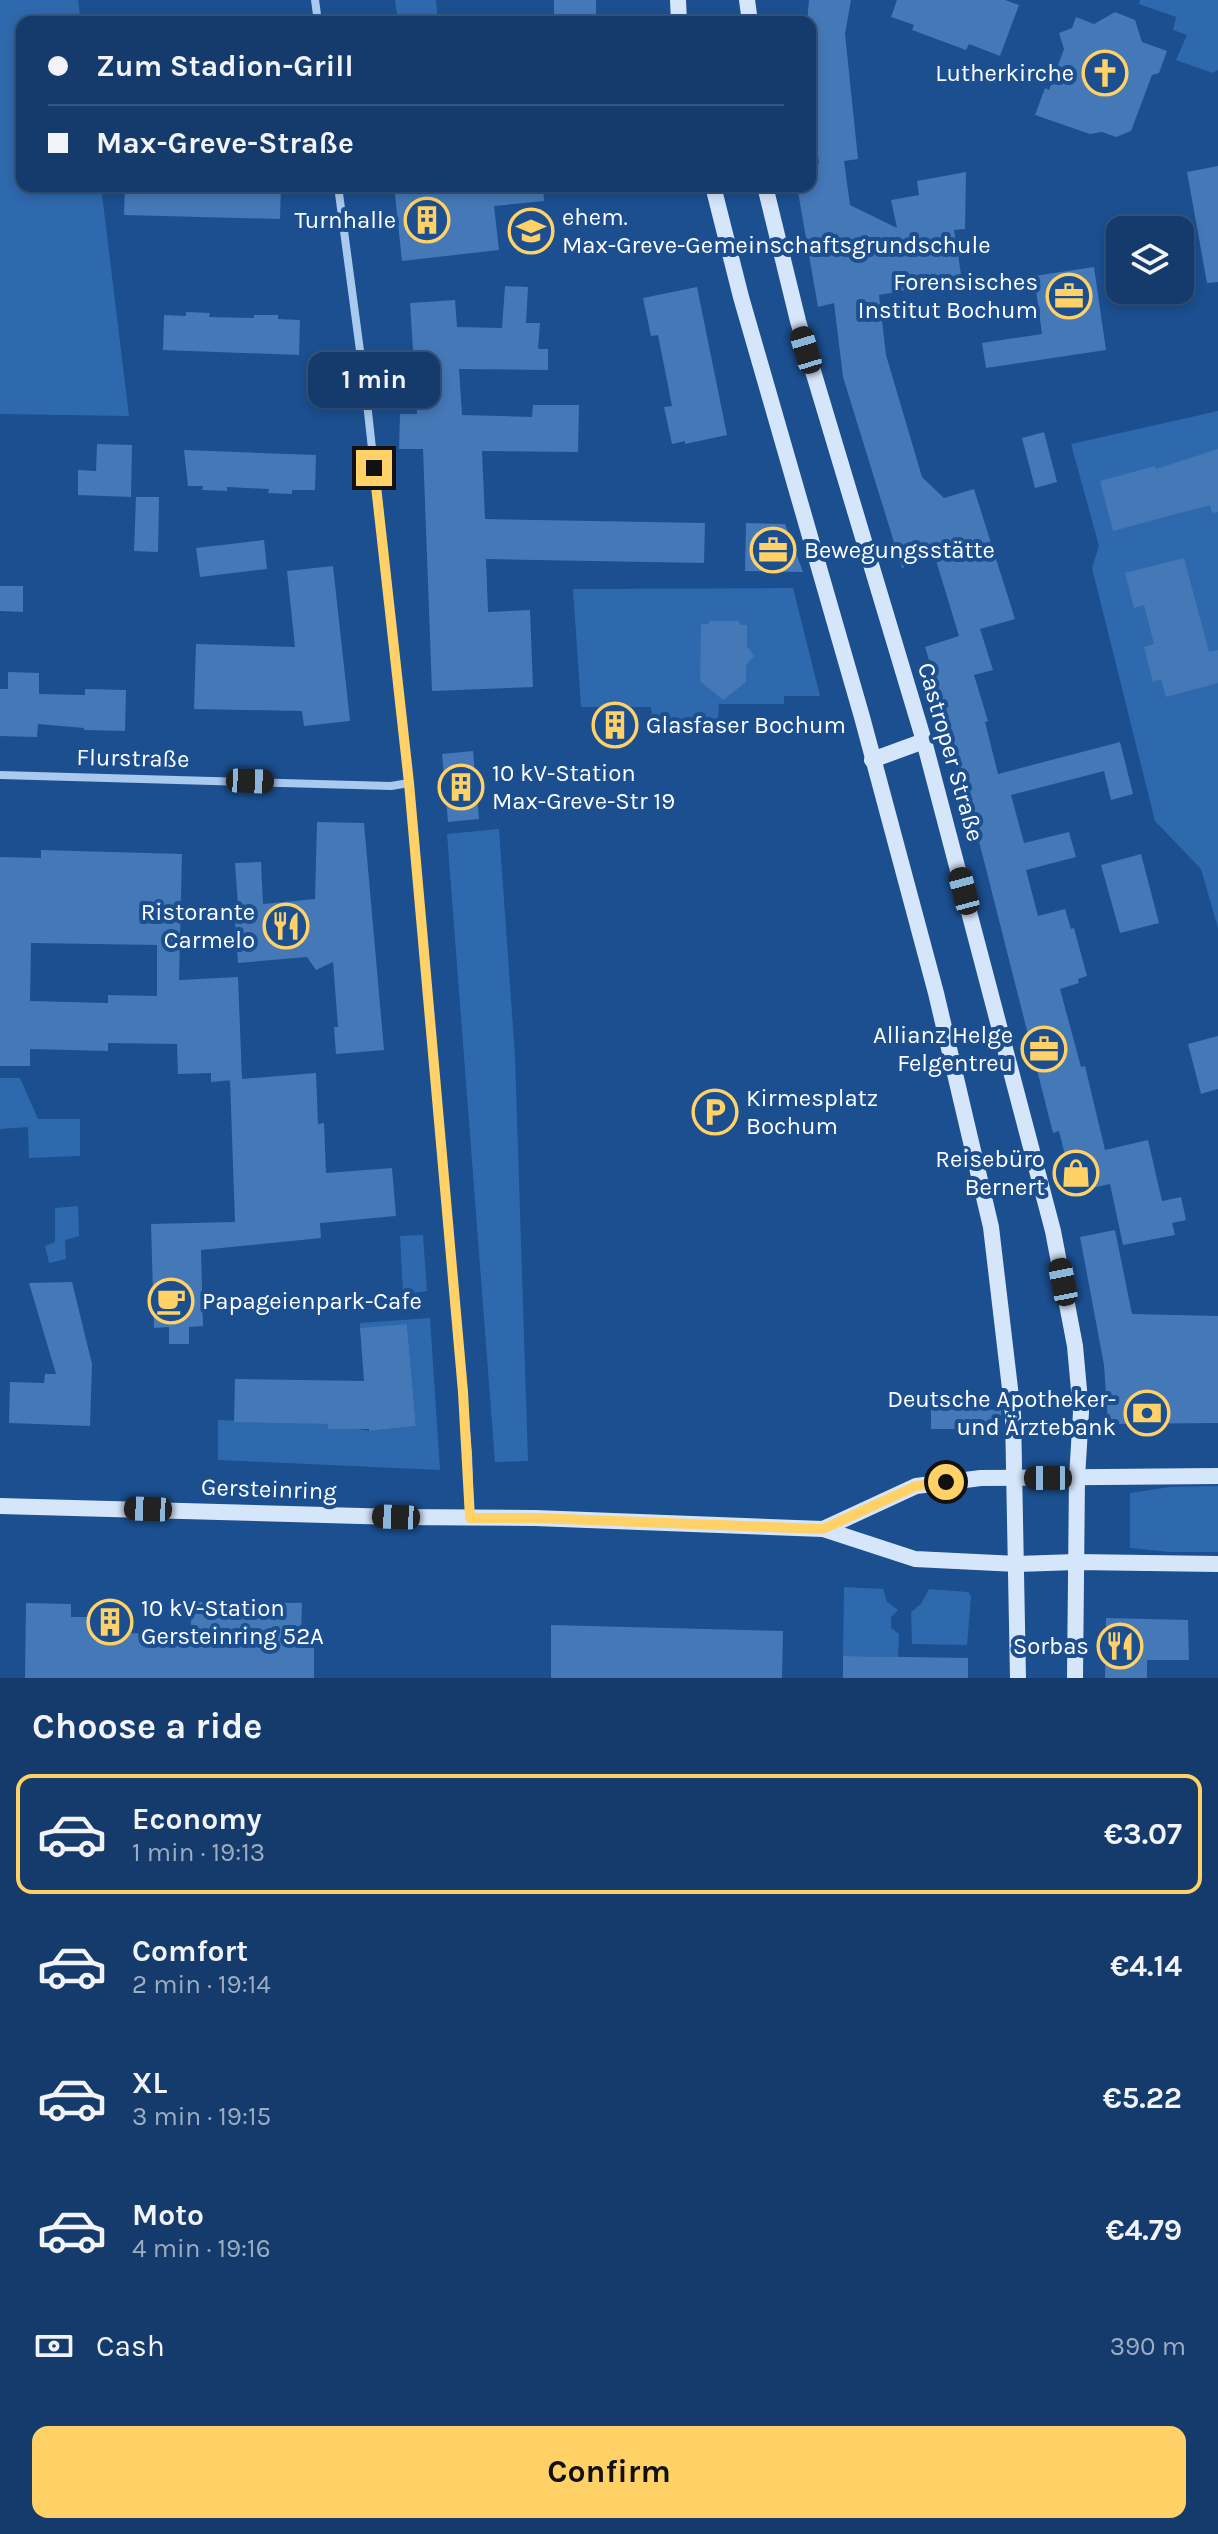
<!DOCTYPE html>
<html lang="en">
<head>
<meta charset="utf-8">
<style>
	body { margin:0; font-family:Karla,sans-serif; background:#1d4271; color:#f1f3f6; height:100vh; display:flex; flex-direction:column; font-size:30px; white-space:nowrap }
	* { box-sizing:border-box; margin:0 }
	p { font-size:26px; color:#9dadc1 }
	.icon { flex:none; width:44px; height:44px; fill:none; stroke:currentColor; stroke-width:2; stroke-linecap:round; stroke-linejoin:round }
	.map { position:relative; height:1678px; overflow:hidden }
	.panel { display:flex; flex-direction:column; background:#143b6b; flex:1 }
	.panel>* { flex:none }
	.guide { position:absolute; left:16px; top:16px; width:800px; height:176px; border-radius:16px; box-shadow:0 4px 12px #0003,0 0 0 2px #33557e; display:grid; align-content:center; height:176px; padding:0 32px; background:#143b6b }
	.buttons { position:absolute; left:1106px; top:216px; display:grid; gap:16px }
	.buttons a { display:grid; place-items:center; width:88px; height:88px; border-radius:16px; background:#143b6b; box-shadow:0 4px 12px #0003,0 0 0 2px #33557e; font-size:40px }
	.end { position:absolute; width:36px; height:36px; margin:-18px; border:10px solid #ffd166; background:#111; box-shadow:0 0 0 4px #111 }
	.from { border-radius:50% }
	.bubble { position:absolute; height:56px; border-radius:16px; background:#143b6b; box-shadow:0 4px 12px #0003,0 0 0 2px #33557e; font-size:26px; font-weight:700; line-height:56px; text-align:center }
	.car { position:absolute; width:24px; height:48px; margin:-24px -12px; border-radius:10px; box-shadow:0 0 6px 2px #0007; background:linear-gradient(#222 24%,#8ab4d8 0 40%,#222 0 76%,#8ab4d8 0 86%,#222 0) }
	.guide b { display:flex; align-items:center; gap:28px; height:76px; font-size:30px }
	.guide b+b { border-top:2px solid #33557e }
	.guide i { width:20px; height:20px; background:#f1f3f6 }
	ul { padding:0; list-style:none }
	li { display:flex; align-items:center; gap:24px; height:120px; margin:0 16px 12px; padding:0 16px; border:4px solid transparent; border-radius:16px }
	li div { flex:1 }
	li b { display:block; font-size:30px }
	li em { font-style:normal; font-weight:700 }
	li.current { border-color:#ffd166 }
	li>.icon { width:72px; height:72px; stroke-width:1.5 }
	h2 { padding:0 32px; font-size:36px; line-height:96px }
	.pay { display:flex; align-items:center; gap:20px; height:88px; padding:0 32px; font-size:30px }
	.pay p { margin-inline-start:auto }
	.action { display:flex; gap:16px; margin-top:auto; padding:16px 32px }
	.action a { flex:1; height:92px; border-radius:16px; background:#ffd166; color:#111; font-size:32px; font-weight:700; line-height:92px; text-align:center }
	.map>svg:first-child { display:block }
	.green { fill:#2e69ad }
	.building { fill:#4478b7; fill-rule:evenodd }
	.lines { fill:none; stroke-linecap:round; stroke-linejoin:round }
	.street { stroke:#a9c9ee; stroke-width:8 }
	.secondary { stroke:#d6e6fa; stroke-width:16 }
	.route { stroke:#ffd166; stroke-width:10 }
	.labels { text-anchor:middle; dominant-baseline:central; stroke-width:8; stroke-linejoin:round; paint-order:stroke }
	.poi-label { font-size:24px; fill:#fff; stroke:#1b4f8f; text-anchor:end }
	.street-label { font-size:24px; fill:#fff; stroke:#1b4f8f }
</style>
</head>
<body>
<div class="map">
<svg width="1218" height="1678" viewBox="0 0 1218 1678">
	<rect width="100%" height="100%" fill="#1b4f8f"/>
	<g class="green">
		<polygon points="0,0 78,0 81,22 22,22 22,186 101,186 129,416 0,414"/>
		<polygon points="395,0 436,0 438,22 398,22"/>
		<polygon points="1140,0 1218,0 1218,70 1213,73 1176,60 1187,35 1173,30 1176,17 1139,4"/>
		<polygon points="1218,411 1218,928 1201,869 1155,821 1092,568 1099,546 1071,444"/>
		<polygon points="793,588 820,696 784,696 784,704 719,704 718,719 652,719 651,707 581,707 573,589"/>
		<polygon points="499,829 515,1056 528,1461 495,1462 447,834"/>
		<polygon points="0,1078 20,1078 38,1119 80,1119 80,1156 29,1158 28,1127 0,1129"/>
		<polygon points="78,1206 79,1236 65,1240 66,1259 49,1263 45,1246 55,1242 55,1208"/>
		<polygon points="423,1235 427,1291 403,1294 400,1236"/>
		<polygon points="430,1318 440,1470 218,1460 218,1420 328,1424 369,1431 416,1426 407,1325 360,1328 360,1323"/>
		<polygon points="1218,1486 1218,1552 1169,1552 1130,1548 1130,1493 1170,1487"/>
		<polygon points="844,1587 883,1589 887,1602 898,1610 891,1617 891,1628 899,1634 898,1657 843,1656"/>
		<polygon points="929,1589 968,1592 971,1596 967,1645 912,1644 911,1612 921,1604"/>
	</g>
	<g class="building">
		<rect x="554" y="0" width="42" height="22"/>
		<polygon points="809,0 851,0 845,34 858,159 844,161 850,205 897,228 891,200 919,195 917,181 966,172 965,229 954,230 962,280 879,295 886,355 922,477 944,498 974,489 1015,619 980,629 993,670 974,675 988,721 985,722 998,774 1120,742 1133,794 1111,800 1104,771 1011,795 1024,843 1069,832 1076,857 1026,870 1038,916 1065,909 1071,929 1074,928 1087,976 1078,979 1079,983 1060,989 1081,1067 1085,1066 1105,1150 1148,1140 1162,1201 1181,1197 1186,1220 1172,1223 1175,1235 1123,1245 1110,1184 1074,1192 1059,1131 1053,1133 951,731 925,647 959,636 935,557 902,568 843,377 834,303 818,307 797,186 810,186 810,165 819,164 810,84 810,22 807,22"/>
		<polygon points="897,0 1005,0 1019,5 1000,56 969,44 966,50 912,30 914,25 891,17"/>
		<polygon points="1115,12 1135,20 1142,42 1167,51 1159,73 1152,75 1131,131 1116,137 1102,132 1090,134 1035,115 1045,88 1049,90 1064,49 1059,33 1072,28 1076,17 1094,24"/>
		<polygon points="1218,166 1218,282 1207,283 1187,172"/>
		<polygon points="125,186 281,186 280,219 124,215"/>
		<polygon points="394,186 543,186 544,201 494,206 499,250 402,261"/>
		<polygon points="1094,267 1106,350 986,368 982,343 1042,334 1034,276"/>
		<polygon points="505,286 528,287 526,323 540,323 538,349 548,349 548,370 459,369 462,415 532,417 533,405 579,405 578,452 482,451 485,519 705,523 704,563 486,559 488,612 530,610 533,687 432,691 423,449 399,449 400,414 417,414 410,303 455,300 457,327 502,328"/>
		<polygon points="697,287 727,435 685,444 685,441 672,444 664,407 672,406 658,335 651,336 643,298"/>
		<polygon points="186,312 210,313 209,317 254,318 254,315 278,315 278,319 300,320 299,355 163,350 164,315 186,316"/>
		<polygon points="1044,432 1057,482 1035,488 1022,438"/>
		<polygon points="97,444 132,445 131,497 78,495 78,470 96,471"/>
		<polygon points="1218,449 1218,512 1212,513 1210,505 1113,531 1100,481 1155,466 1156,469"/>
		<polygon points="184,450 316,455 315,490 292,490 292,494 268,493 269,489 227,487 227,491 202,490 203,486 188,486"/>
		<polygon points="136,497 159,497 158,552 134,551"/>
		<polygon points="746,523 785,524 803,572 745,571"/>
		<polygon points="264,540 267,569 200,577 196,548"/>
		<polygon points="1184,558 1209,652 1218,650 1218,683 1166,697 1161,679 1153,682 1144,647 1154,644 1144,605 1134,608 1125,573"/>
		<polygon points="333,566 350,721 304,726 302,711 194,709 196,644 295,647 287,571"/>
		<polygon points="0,586 23,586 23,612 0,611"/>
		<polygon points="710,621 738,621 741,625 747,625 747,646 754,656 746,665 746,682 723,700 700,681 701,624 708,624"/>
		<polygon points="8,672 39,673 39,694 85,695 85,689 126,690 125,731 84,730 84,728 38,724 37,737 0,736 0,689 8,689"/>
		<polygon points="473,751 479,819 448,822 442,754"/>
		<polygon points="317,822 364,823 384,1050 336,1054 334,1027 338,1027 333,962 316,970 307,957 238,963 234,906 238,906 235,863 261,862 263,904 315,899"/>
		<path d="M 41,850 L 182,854 L 179,980 L 238,977 L 242,1079 L 316,1073 L 318,1124 L 324,1123 L 326,1173 L 392,1168 L 396,1216 L 320,1223 L 321,1238 L 201,1250 L 203,1326 L 189,1327 L 189,1344 L 169,1344 L 169,1327 L 154,1328 L 151,1224 L 235,1222 L 230,1080 L 233,1080 L 211,1082 L 211,1073 L 178,1074 L 177,1044 L 108,1043 L 108,1051 L 30,1049 L 30,1066 L 0,1066 L 0,857 L 41,858 ZM 31,943 L 157,945 L 157,996 L 108,995 L 108,1003 L 30,1001 Z"/>
		<polygon points="1141,854 1159,923 1120,933 1101,865"/>
		<polygon points="1218,1036 1218,1089 1201,1094 1188,1044"/>
		<polygon points="1115,1230 1132,1314 1218,1316 1218,1423 1108,1424 1104,1365 1080,1237"/>
		<polygon points="72,1282 92,1364 90,1426 9,1423 10,1382 44,1383 45,1374 56,1374 29,1283"/>
		<polygon points="407,1324 416,1426 369,1431 369,1429 328,1429 328,1424 234,1422 235,1379 364,1381 360,1328"/>
		<polygon points="931,1409 1001,1410 1001,1429 931,1429"/>
		<polygon points="191,1602 302,1603 301,1634 314,1634 314,1678 25,1678 26,1603 71,1604 71,1617 115,1617 115,1633 191,1634"/>
		<polygon points="1106,1618 1188,1620 1189,1660 1147,1660 1147,1678 1105,1678"/>
		<polygon points="551,1625 783,1631 782,1678 551,1678"/>
		<polygon points="843,1656 968,1658 968,1678 843,1678"/>
	</g>
	<g class="lines">
		<g class="street">
			<polyline points="315,0 318,22"/>
			<polyline points="338,186 367,403 409,783 468,1453 470,1517"/>
			<polyline points="0,775 391,786 409,783"/>
		</g>
		<g class="secondary">
			<polyline points="678,0 679,22"/>
			<polyline points="747,0 750,22"/>
			<polyline points="713,186 741,297 862,717 936,993 991,1227 1013,1414 1018,1678"/>
			<polyline points="765,186 798,321 924,741 1053,1231 1075,1346 1081,1412 1077,1478 1075,1678"/>
			<polyline points="872,760 924,741"/>
			<polyline points="0,1506 396,1517 535,1518 823,1529 915,1559 1017,1564 1076,1562 1218,1564"/>
			<polyline points="823,1529 916,1486 981,1478 1218,1476"/>
		</g>
	</g>
	<g class="lines">
		<polyline class="route" points="374,468 409,783 463,1392 470,1518 535,1518 823,1529 916,1486 946,1482"/>
	</g>
	<defs>
		<g id="church-ring" transform="scale(2.3)"><circle r="9.5" fill="#1b4f8f" stroke="#ffd166" stroke-width="1.5"/><path d="M-1.2-6h2.4v3.5h3.3v2.4h-3.3V6h-2.4V-.1h-3.3v-2.4h3.3Z" fill="#ffd166"/></g>
		<g id="building-ring" transform="scale(2.3)"><circle r="9.5" fill="#1b4f8f" stroke="#ffd166" stroke-width="1.5"/><path d="M-4-6H4V6H1V3H-1V6H-4ZM-2.5-4.3h1.7v1.8h-1.7ZM.8-4.3h1.7v1.8H.8ZM-2.5-1h1.7V.8h-1.7ZM.8-1h1.7V.8H.8Z" fill="#ffd166"/></g>
		<g id="school-ring" transform="scale(2.3)"><circle r="9.5" fill="#1b4f8f" stroke="#ffd166" stroke-width="1.5"/><path d="M0-5L7-2L0 1L-7-2ZM-4 1L0 2.5L4 1V4Q0 6-4 4Z" fill="#ffd166"/></g>
		<g id="office-ring" transform="scale(2.3)"><circle r="9.5" fill="#1b4f8f" stroke="#ffd166" stroke-width="1.5"/><path d="M-6-3h4V-5.5h4V-3h4V5H-6ZM-1-4.5V-3h2v-1.5ZM-6 0V1H6V0Z" fill="#ffd166"/></g>
		<g id="restaurant-ring" transform="scale(2.3)"><circle r="9.5" fill="#1b4f8f" stroke="#ffd166" stroke-width="1.5"/><path d="M-5-6h1v4h1v-4h1v4h1v-4h1v5L-1.5 .5V6h-2V.5L-5-1ZM5-6V6H3V1.5H1.5Q1.5-4 5-6Z" fill="#ffd166"/></g>
		<g id="parking-ring" transform="scale(2.3)"><circle r="9.5" fill="#1b4f8f" stroke="#ffd166" stroke-width="1.5"/><path d="M-3.5-5.5H1a3.5 3.5 0 0 1 0 7H-1V5.5H-3.5ZM-1-3.4V-.6H.8a1.4 1.4 0 0 0 0-2.8Z" fill="#ffd166"/></g>
		<g id="shop-ring" transform="scale(2.3)"><circle r="9.5" fill="#1b4f8f" stroke="#ffd166" stroke-width="1.5"/><path d="M-5-2.5h2.3a2.7 3.5 0 0 1 5.4 0H5L5.5 6h-11ZM-1.5-2.5h3a1.5 2.3 0 0 0-3 0Z" fill="#ffd166"/></g>
		<g id="cafe-ring" transform="scale(2.3)"><circle r="9.5" fill="#1b4f8f" stroke="#ffd166" stroke-width="1.5"/><path d="M-5.5-4.5H6V0H3Q3 3.5 0 3.5H-2.5Q-5.5 3.5-5.5 0ZM3-3.2v2h1.7v-2ZM-6 4.5H4V6H-6Z" fill="#ffd166"/></g>
		<g id="bank-ring" transform="scale(2.3)"><circle r="9.5" fill="#1b4f8f" stroke="#ffd166" stroke-width="1.5"/><path d="M-6-4H6V4H-6ZM0-2.3a2.3 2.3 0 1 0 0 4.6a2.3 2.3 0 1 0 0-4.6Z" fill="#ffd166"/></g>
	</defs>
	<g fill-rule="evenodd">
		<use href="#church-ring" x="1105" y="73"/>
		<use href="#building-ring" x="427" y="220"/>
		<use href="#school-ring" x="531" y="231"/>
		<use href="#office-ring" x="1069" y="296"/>
		<use href="#office-ring" x="773" y="550"/>
		<use href="#building-ring" x="615" y="725"/>
		<use href="#building-ring" x="461" y="787"/>
		<use href="#restaurant-ring" x="286" y="926"/>
		<use href="#office-ring" x="1044" y="1049"/>
		<use href="#parking-ring" x="715" y="1112"/>
		<use href="#shop-ring" x="1076" y="1173"/>
		<use href="#cafe-ring" x="171" y="1301"/>
		<use href="#bank-ring" x="1147" y="1413"/>
		<use href="#building-ring" x="110" y="1622"/>
		<use href="#restaurant-ring" x="1120" y="1646"/>
	</g>
	<g class="labels">
		<g class="poi-label">
			<text x="1074" y="73">Lutherkirche</text>
			<text x="562" y="217" text-anchor="start">ehem.<tspan x="562" dy="28">Max-Greve-Gemeinschaftsgrundschule</tspan></text>
			<text x="396" y="220">Turnhalle</text>
			<text x="1038" y="282">Forensisches<tspan x="1038" dy="28">Institut Bochum</tspan></text>
			<text x="804" y="550" text-anchor="start">Bewegungsstätte</text>
			<text x="646" y="725" text-anchor="start">Glasfaser Bochum</text>
			<text x="492" y="773" text-anchor="start">10 kV-Station<tspan x="492" dy="28">Max-Greve-Str 19</tspan></text>
			<text x="255" y="912">Ristorante<tspan x="255" dy="28">Carmelo</tspan></text>
			<text x="1013" y="1035">Allianz Helge<tspan x="1013" dy="28">Felgentreu</tspan></text>
			<text x="746" y="1098" text-anchor="start">Kirmesplatz<tspan x="746" dy="28">Bochum</tspan></text>
			<text x="1045" y="1159">Reisebüro<tspan x="1045" dy="28">Bernert</tspan></text>
			<text x="202" y="1301" text-anchor="start">Papageienpark-Cafe</text>
			<text x="1116" y="1399">Deutsche Apotheker-<tspan x="1116" dy="28">und Ärztebank</tspan></text>
			<text x="141" y="1608" text-anchor="start">10 kV-Station<tspan x="141" dy="28">Gersteinring 52A</tspan></text>
			<text x="1089" y="1646">Sorbas</text>
		</g>
		<g class="street-label">
			<text transform="translate(951 752) rotate(74)">Castroper Straße</text>
			<text transform="translate(133 758) rotate(1)">Flurstraße</text>
			<text transform="translate(269 1489) rotate(2)">Gersteinring</text>
		</g>
	</g>
</svg>
<div class="buttons">
<a><svg class="icon" aria-label="layers" viewBox="0 0 24 24"><path d="M12 4l9 5-9 5-9-5zM3 14l9 5 9-5"/></svg></a>
</div>
<i class="end from" style="left:946px;top:1482px"></i>
<i class="end" style="left:374px;top:468px"></i>
<div class="bubble" style="left:308px;top:352px;width:132px">1 min</div>
<i class="car" style="left:806px;top:350px;rotate:343deg"></i>
<i class="car" style="left:250px;top:781px;rotate:92deg"></i>
<i class="car" style="left:964px;top:891px;rotate:345deg"></i>
<i class="car" style="left:1063px;top:1282px;rotate:349deg"></i>
<i class="car" style="left:1048px;top:1478px;rotate:270deg"></i>
<i class="car" style="left:148px;top:1509px;rotate:272deg"></i>
<i class="car" style="left:396px;top:1517px;rotate:272deg"></i>
<div class="guide">
<b><i class="from"></i>Zum Stadion-Grill</b>
<b><i></i>Max-Greve-Straße</b>
</div>
</div>
<section class="panel">
<h2>Choose a ride</h2>
<ul>
<li class="current"><svg class="icon" aria-label="car" viewBox="0 0 24 24"><path d="M5 17H2v-5l4-1 3-4h7l3 4 3 1v5h-3M9 17h6M6 11h13"/><circle cx="7" cy="17" r="2"/><circle cx="17" cy="17" r="2"/></svg><div><b>Economy</b><p>1 min · 19:13</p></div><em>€3.07</em></li>
<li><svg class="icon" aria-label="car" viewBox="0 0 24 24"><path d="M5 17H2v-5l4-1 3-4h7l3 4 3 1v5h-3M9 17h6M6 11h13"/><circle cx="7" cy="17" r="2"/><circle cx="17" cy="17" r="2"/></svg><div><b>Comfort</b><p>2 min · 19:14</p></div><em>€4.14</em></li>
<li><svg class="icon" aria-label="car" viewBox="0 0 24 24"><path d="M5 17H2v-5l4-1 3-4h7l3 4 3 1v5h-3M9 17h6M6 11h13"/><circle cx="7" cy="17" r="2"/><circle cx="17" cy="17" r="2"/></svg><div><b>XL</b><p>3 min · 19:15</p></div><em>€5.22</em></li>
<li><svg class="icon" aria-label="car" viewBox="0 0 24 24"><path d="M5 17H2v-5l4-1 3-4h7l3 4 3 1v5h-3M9 17h6M6 11h13"/><circle cx="7" cy="17" r="2"/><circle cx="17" cy="17" r="2"/></svg><div><b>Moto</b><p>4 min · 19:16</p></div><em>€4.79</em></li>
</ul>
<div class="pay"><svg class="icon" aria-label="cash" viewBox="0 0 24 24"><path d="M3 7h18v10H3z"/><circle cx="12" cy="12" r="2"/></svg>Cash<p>390 m</p></div>
<div class="action"><a>Confirm</a></div>
</section>
</body>
</html>
